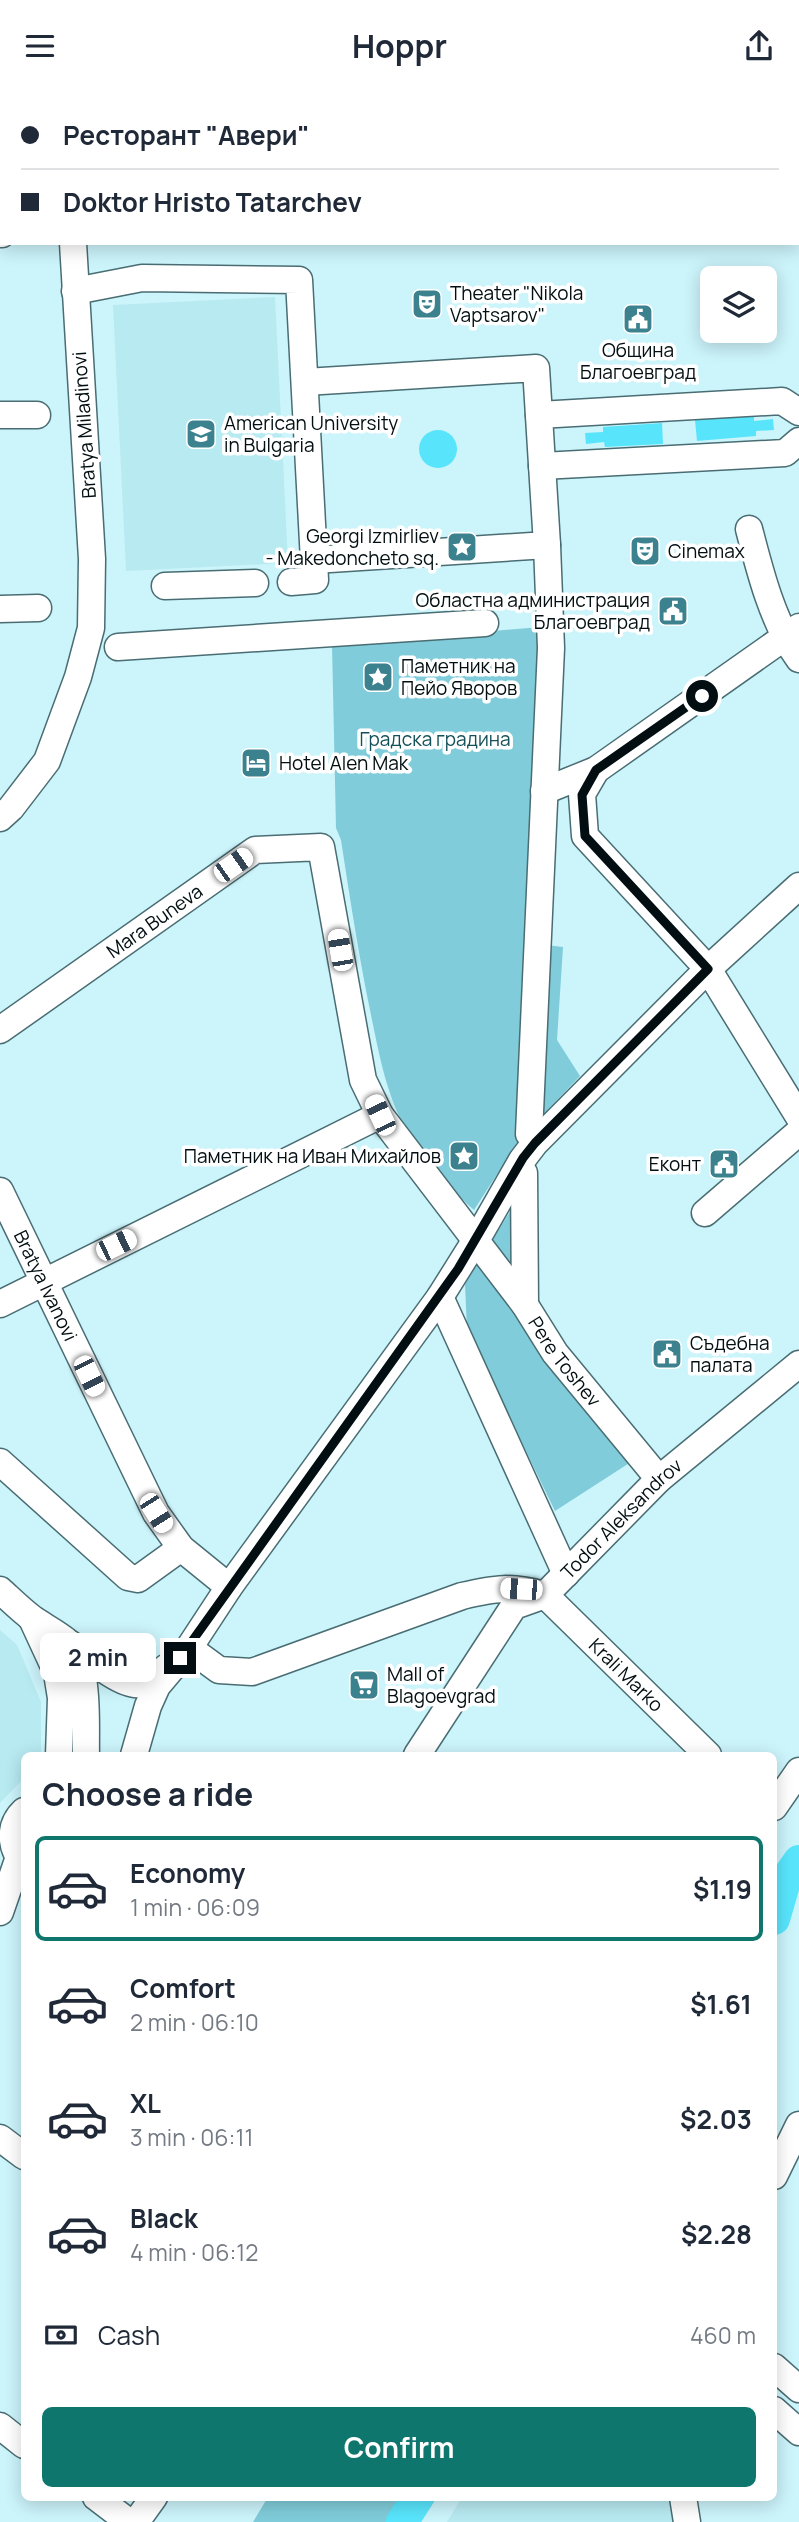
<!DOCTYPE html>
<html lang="en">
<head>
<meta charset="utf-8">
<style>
	body { margin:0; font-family:Manrope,sans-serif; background:#f2f2f3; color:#1f2937; height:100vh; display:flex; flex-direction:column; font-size:26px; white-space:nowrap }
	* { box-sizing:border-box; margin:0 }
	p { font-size:23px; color:#747a83 }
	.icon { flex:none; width:38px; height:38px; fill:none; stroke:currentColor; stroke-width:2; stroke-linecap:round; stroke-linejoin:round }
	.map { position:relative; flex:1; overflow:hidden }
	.side { position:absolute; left:21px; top:1661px; width:756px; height:749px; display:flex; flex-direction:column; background:#fff; border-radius:10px; box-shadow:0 4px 18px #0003 }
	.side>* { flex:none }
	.hud { position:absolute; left:0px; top:0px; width:800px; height:154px; box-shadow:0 4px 18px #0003; display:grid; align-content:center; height:154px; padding:0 21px; background:#fff }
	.buttons { position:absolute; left:700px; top:175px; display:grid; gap:14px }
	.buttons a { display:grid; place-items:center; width:77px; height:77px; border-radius:10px; background:#fff; box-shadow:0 4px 18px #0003; font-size:35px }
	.end { position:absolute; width:32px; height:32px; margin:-16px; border:9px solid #020e11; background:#fff; box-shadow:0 0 0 4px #fff }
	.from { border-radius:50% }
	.bubble { position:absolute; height:49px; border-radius:10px; background:#fff; box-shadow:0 4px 18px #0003; font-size:23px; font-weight:700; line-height:49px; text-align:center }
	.car { position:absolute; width:21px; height:42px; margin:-21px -10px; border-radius:9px; box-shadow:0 0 5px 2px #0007; background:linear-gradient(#fff 24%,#345 0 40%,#fff 0 76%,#345 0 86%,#fff 0) }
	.hud b { display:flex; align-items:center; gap:24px; height:66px; font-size:26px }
	.hud b+b { border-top:2px solid #e0e1e3 }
	.hud i { width:18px; height:18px; background:#1f2937 }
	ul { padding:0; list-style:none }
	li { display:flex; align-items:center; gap:21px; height:105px; margin:0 14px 10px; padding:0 7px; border:4px solid transparent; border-radius:10px }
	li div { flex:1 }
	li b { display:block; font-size:26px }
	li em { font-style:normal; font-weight:700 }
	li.current { border-color:#0f766e }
	li>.icon { width:63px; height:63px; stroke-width:1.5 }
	h2 { padding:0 21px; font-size:32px; line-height:84px }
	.pay { display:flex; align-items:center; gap:18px; height:77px; padding:0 21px; font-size:26px }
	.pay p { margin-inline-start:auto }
	.action { display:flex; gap:14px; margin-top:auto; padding:14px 21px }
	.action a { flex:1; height:80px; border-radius:10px; background:#0f766e; color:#fff; font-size:28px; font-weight:700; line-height:80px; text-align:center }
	header { display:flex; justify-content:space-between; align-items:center; height:91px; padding:0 21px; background:#fff; font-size:32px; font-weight:700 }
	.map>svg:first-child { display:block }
	.built { fill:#b8eaf2 }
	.green { fill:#80ccda }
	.water { fill:#58e5fc }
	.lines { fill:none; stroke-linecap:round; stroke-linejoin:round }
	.river { stroke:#58e5fc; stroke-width:32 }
	.minor-casing { stroke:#496d73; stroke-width:29 }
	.minor { stroke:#fff; stroke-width:26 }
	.route { stroke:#020e11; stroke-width:9 }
	.labels { text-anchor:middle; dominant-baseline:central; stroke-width:7; stroke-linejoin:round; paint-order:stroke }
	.poi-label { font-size:19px; fill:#020e11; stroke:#fff; text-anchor:start }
	.street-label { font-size:19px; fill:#020e11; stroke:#fff }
	.park-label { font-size:19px; fill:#135059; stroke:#fff }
</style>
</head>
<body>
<header><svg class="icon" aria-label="menu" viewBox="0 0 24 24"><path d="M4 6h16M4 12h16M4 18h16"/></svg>Hoppr<svg class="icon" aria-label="share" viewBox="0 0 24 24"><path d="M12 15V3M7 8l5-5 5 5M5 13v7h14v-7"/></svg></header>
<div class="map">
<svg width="799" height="2431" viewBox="0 0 799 2431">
	<rect width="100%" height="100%" fill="#ccf4fb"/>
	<g class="built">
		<rect x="154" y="0" width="338" height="2"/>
		<polygon points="275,206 288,472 126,480 113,214"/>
		<polygon points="0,1539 17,1554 41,1611 41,1664 24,1664 24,1687 0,1712"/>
		<polygon points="462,2406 674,2406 674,2431 447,2431"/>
	</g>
	<g class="green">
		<path d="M 540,536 L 528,852 L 563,856 L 557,949 L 580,985 L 519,1049 L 474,1119 C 446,1094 413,1057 398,1023 C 384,991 378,958 371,924 C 359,866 350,808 341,749 L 336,737 L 332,554 Z"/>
		<polygon points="519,1106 519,1216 634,1369 555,1420 467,1239 465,1193"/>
		<polygon points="268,2406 437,2406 421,2431 253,2431"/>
	</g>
	<g class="water">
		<polygon points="754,325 754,330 773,328 774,339 756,340 756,345 697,350 695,329"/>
		<polygon points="662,332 663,353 605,356 604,351 586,353 585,342 603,341 603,336"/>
		<circle cx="438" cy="358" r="19"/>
	</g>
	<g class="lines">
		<g class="river">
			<polyline points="774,1828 785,1790 799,1770"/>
			<polyline points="402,2431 418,2406"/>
		</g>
		<g class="minor-casing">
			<g id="minor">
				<polyline points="122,0 123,2"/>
				<polyline points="514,0 516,2"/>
				<polyline points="758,2 761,0"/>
				<polyline points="798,30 799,30"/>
				<polyline points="0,143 2,143"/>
				<polyline points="75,200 142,187 299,189 315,489 291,491"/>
				<polyline points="305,291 536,277 547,454 314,469"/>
				<polyline points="0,324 37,324"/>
				<polyline points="539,324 782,310 799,321"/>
				<polyline points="542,375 785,362 799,350"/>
				<path d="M 749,438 C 760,481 773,532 799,568"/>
				<polyline points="165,495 255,492"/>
				<polyline points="0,518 38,517"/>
				<polyline points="118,556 485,532"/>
				<polyline points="596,679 582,703 585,745 708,878 799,1026"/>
				<polyline points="544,700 596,679 799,536"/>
				<polyline points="0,727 11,717 47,670 78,586 91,537 92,468 73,152"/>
				<path id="s1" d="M 0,939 L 255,759 L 321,756 L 363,989 L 380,1024 L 525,1214 L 555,1262 L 659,1388"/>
				<polyline points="529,1043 551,557 547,454"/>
				<polyline points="524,1082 525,1214"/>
				<path id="s2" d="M 0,1100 L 156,1422 L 181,1457 L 229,1496"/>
				<polyline points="705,1122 799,1041"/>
				<polyline points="440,1206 566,1483"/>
				<polyline points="0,1213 380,1024"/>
				<polyline points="0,1371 128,1486 138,1488 181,1457"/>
				<path d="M 0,1499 C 11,1509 21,1519 33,1528 C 43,1535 55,1541 65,1549 C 91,1573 85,1631 86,1664"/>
				<path id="s3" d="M 545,1504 L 659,1388 L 799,1273"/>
				<path id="s4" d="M 545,1504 L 708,1664"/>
				<polyline points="32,1528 57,1582 61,1607 59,1664"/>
				<path d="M 69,1552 C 84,1563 121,1596 139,1593 C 149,1591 159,1582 167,1576"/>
				<path d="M 189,1557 L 219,1579 L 252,1581 L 462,1505 C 496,1497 510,1495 545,1504"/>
				<polyline points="134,1664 148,1615 157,1595 189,1557 229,1496 440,1206 482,1139 522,1069 535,1052 708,878 799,795"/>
				<polyline points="417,1664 514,1515 545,1504"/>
				<polyline points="774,1716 799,1680"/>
				<path d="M 24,1720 C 8,1735 10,1757 24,1772"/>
				<polyline points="0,1821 19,1766"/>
				<polyline points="0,2047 24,2065"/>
				<polyline points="774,2085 799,2034"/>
				<polyline points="774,2276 799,2298"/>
				<polyline points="774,2319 799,2341"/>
				<polyline points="0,2335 24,2354"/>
				<polyline points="96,2406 129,2431"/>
				<polyline points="683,2406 687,2431"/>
				<polyline points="136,2431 154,2406"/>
			</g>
		</g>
		<use href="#minor" class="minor"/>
	</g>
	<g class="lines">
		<polyline class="route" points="180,1567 458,1178 523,1067 535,1052 708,878 585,745 582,704 596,679 702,605"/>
	</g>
	<defs>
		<g id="theatre-square" transform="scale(1.575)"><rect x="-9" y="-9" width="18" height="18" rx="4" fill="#3c828e" stroke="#fff"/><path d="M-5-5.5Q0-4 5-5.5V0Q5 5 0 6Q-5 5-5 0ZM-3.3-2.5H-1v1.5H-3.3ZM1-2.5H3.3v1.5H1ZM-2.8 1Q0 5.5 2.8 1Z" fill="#fff"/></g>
		<g id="civic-square" transform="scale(1.575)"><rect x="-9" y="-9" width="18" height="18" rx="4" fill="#3c828e" stroke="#fff"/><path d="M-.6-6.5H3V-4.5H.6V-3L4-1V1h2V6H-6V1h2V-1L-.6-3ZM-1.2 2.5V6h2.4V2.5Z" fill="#fff"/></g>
		<g id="university-square" transform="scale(1.575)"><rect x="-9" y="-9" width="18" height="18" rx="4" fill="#3c828e" stroke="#fff"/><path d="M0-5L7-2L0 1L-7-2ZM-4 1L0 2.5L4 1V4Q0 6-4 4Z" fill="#fff"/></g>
		<g id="sight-square" transform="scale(1.575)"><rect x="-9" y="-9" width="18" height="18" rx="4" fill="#3c828e" stroke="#fff"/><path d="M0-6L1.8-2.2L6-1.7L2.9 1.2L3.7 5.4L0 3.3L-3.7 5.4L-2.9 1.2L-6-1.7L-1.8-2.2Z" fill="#fff"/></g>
		<g id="hotel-square" transform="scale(1.575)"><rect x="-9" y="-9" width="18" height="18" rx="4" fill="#3c828e" stroke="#fff"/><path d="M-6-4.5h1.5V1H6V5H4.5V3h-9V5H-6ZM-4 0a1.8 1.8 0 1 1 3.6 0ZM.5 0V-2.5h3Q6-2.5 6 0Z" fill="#fff"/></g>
		<g id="supermarket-square" transform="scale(1.575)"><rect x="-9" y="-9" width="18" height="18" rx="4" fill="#3c828e" stroke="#fff"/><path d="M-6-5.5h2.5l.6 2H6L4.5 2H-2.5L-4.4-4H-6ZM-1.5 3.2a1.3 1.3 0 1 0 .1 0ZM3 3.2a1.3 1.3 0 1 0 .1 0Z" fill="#fff"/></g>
	</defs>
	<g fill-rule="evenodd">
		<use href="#theatre-square" x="427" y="213"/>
		<use href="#civic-square" x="638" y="228"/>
		<use href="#university-square" x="201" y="343"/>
		<use href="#sight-square" x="462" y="456"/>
		<use href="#theatre-square" x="645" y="460"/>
		<use href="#civic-square" x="673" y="520"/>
		<use href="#sight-square" x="378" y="586"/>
		<use href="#hotel-square" x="256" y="672"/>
		<use href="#sight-square" x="464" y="1065"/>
		<use href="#civic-square" x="724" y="1073"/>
		<use href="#civic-square" x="667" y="1263"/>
		<use href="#supermarket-square" x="364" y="1594"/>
	</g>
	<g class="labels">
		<g class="poi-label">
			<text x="450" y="202">Theater "Nikola<tspan x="450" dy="22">Vaptsarov"</tspan></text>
			<text x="638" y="259" text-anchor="middle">Община<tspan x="638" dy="22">Благоевград</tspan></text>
			<text x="224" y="332">American University<tspan x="224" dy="22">in Bulgaria</tspan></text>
			<text x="439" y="445" text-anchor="end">Georgi Izmirliev<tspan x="439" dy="22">- Makedoncheto sq.</tspan></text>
			<text x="668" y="460">Cinemax</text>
			<text x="650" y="509" text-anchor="end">Областна администрация<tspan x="650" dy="22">Благоевград</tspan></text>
			<text x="401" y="575">Паметник на<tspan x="401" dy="22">Пейо Яворов</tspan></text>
			<text x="279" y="672">Hotel Alen Mak</text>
			<text x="441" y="1065" text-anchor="end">Паметник на Иван Михайлов</text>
			<text x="701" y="1073" text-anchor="end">Еконт</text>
			<text x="690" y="1252">Съдебна<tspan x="690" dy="22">палата</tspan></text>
			<text x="387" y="1583">Mall of<tspan x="387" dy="22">Blagoevgrad</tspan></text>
		</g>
		<g class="street-label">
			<text transform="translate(84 334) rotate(-94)">Bratya Miladinovi</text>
			<text stroke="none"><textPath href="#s1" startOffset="189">Mara Buneva</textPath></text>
			<text stroke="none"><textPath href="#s2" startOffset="105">Bratya Ivanovi</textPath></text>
			<text stroke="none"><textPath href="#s1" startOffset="962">Pere Toshev</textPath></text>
			<text stroke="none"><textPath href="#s3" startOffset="108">Todor Aleksandrov</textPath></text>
			<text stroke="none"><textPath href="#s4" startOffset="114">Krali Marko</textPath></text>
		</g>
		<g class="park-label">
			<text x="435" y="648">Градска градина</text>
		</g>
	</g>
</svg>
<div class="buttons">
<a><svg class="icon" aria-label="layers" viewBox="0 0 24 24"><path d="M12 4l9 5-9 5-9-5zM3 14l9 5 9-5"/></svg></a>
</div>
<i class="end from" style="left:702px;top:605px"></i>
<i class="end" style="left:180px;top:1567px"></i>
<div class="bubble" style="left:40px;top:1542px;width:116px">2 min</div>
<i class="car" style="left:233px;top:774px;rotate:55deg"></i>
<i class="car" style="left:340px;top:859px;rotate:350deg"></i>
<i class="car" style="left:380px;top:1024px;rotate:335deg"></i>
<i class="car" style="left:116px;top:1154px;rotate:64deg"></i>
<i class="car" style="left:89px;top:1285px;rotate:154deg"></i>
<i class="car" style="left:156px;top:1422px;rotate:148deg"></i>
<i class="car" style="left:521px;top:1498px;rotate:273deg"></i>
<div class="hud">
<b><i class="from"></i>Ресторант &quot;Авери&quot;</b>
<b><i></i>Doktor Hristo Tatarchev</b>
</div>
<section class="side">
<h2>Choose a ride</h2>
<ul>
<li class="current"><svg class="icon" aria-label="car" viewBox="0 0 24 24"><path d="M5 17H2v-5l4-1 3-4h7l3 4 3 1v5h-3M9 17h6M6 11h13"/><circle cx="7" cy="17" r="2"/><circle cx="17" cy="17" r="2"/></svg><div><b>Economy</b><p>1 min · 06:09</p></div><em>$1.19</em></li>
<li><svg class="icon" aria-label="car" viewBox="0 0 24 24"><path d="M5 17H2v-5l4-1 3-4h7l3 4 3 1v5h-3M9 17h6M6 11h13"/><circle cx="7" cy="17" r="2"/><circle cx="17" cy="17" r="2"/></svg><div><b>Comfort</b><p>2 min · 06:10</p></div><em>$1.61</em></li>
<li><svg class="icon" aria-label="car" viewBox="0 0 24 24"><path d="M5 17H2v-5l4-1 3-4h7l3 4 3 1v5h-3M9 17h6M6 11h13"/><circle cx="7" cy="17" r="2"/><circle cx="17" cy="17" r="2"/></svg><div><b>XL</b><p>3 min · 06:11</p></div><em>$2.03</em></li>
<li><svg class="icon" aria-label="car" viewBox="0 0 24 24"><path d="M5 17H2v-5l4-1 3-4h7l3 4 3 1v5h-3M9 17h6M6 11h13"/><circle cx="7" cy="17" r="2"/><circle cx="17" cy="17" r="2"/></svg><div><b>Black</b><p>4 min · 06:12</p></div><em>$2.28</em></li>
</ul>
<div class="pay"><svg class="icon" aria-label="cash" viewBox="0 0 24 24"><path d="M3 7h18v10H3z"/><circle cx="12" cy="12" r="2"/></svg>Cash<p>460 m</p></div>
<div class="action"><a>Confirm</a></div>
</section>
</div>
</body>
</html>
